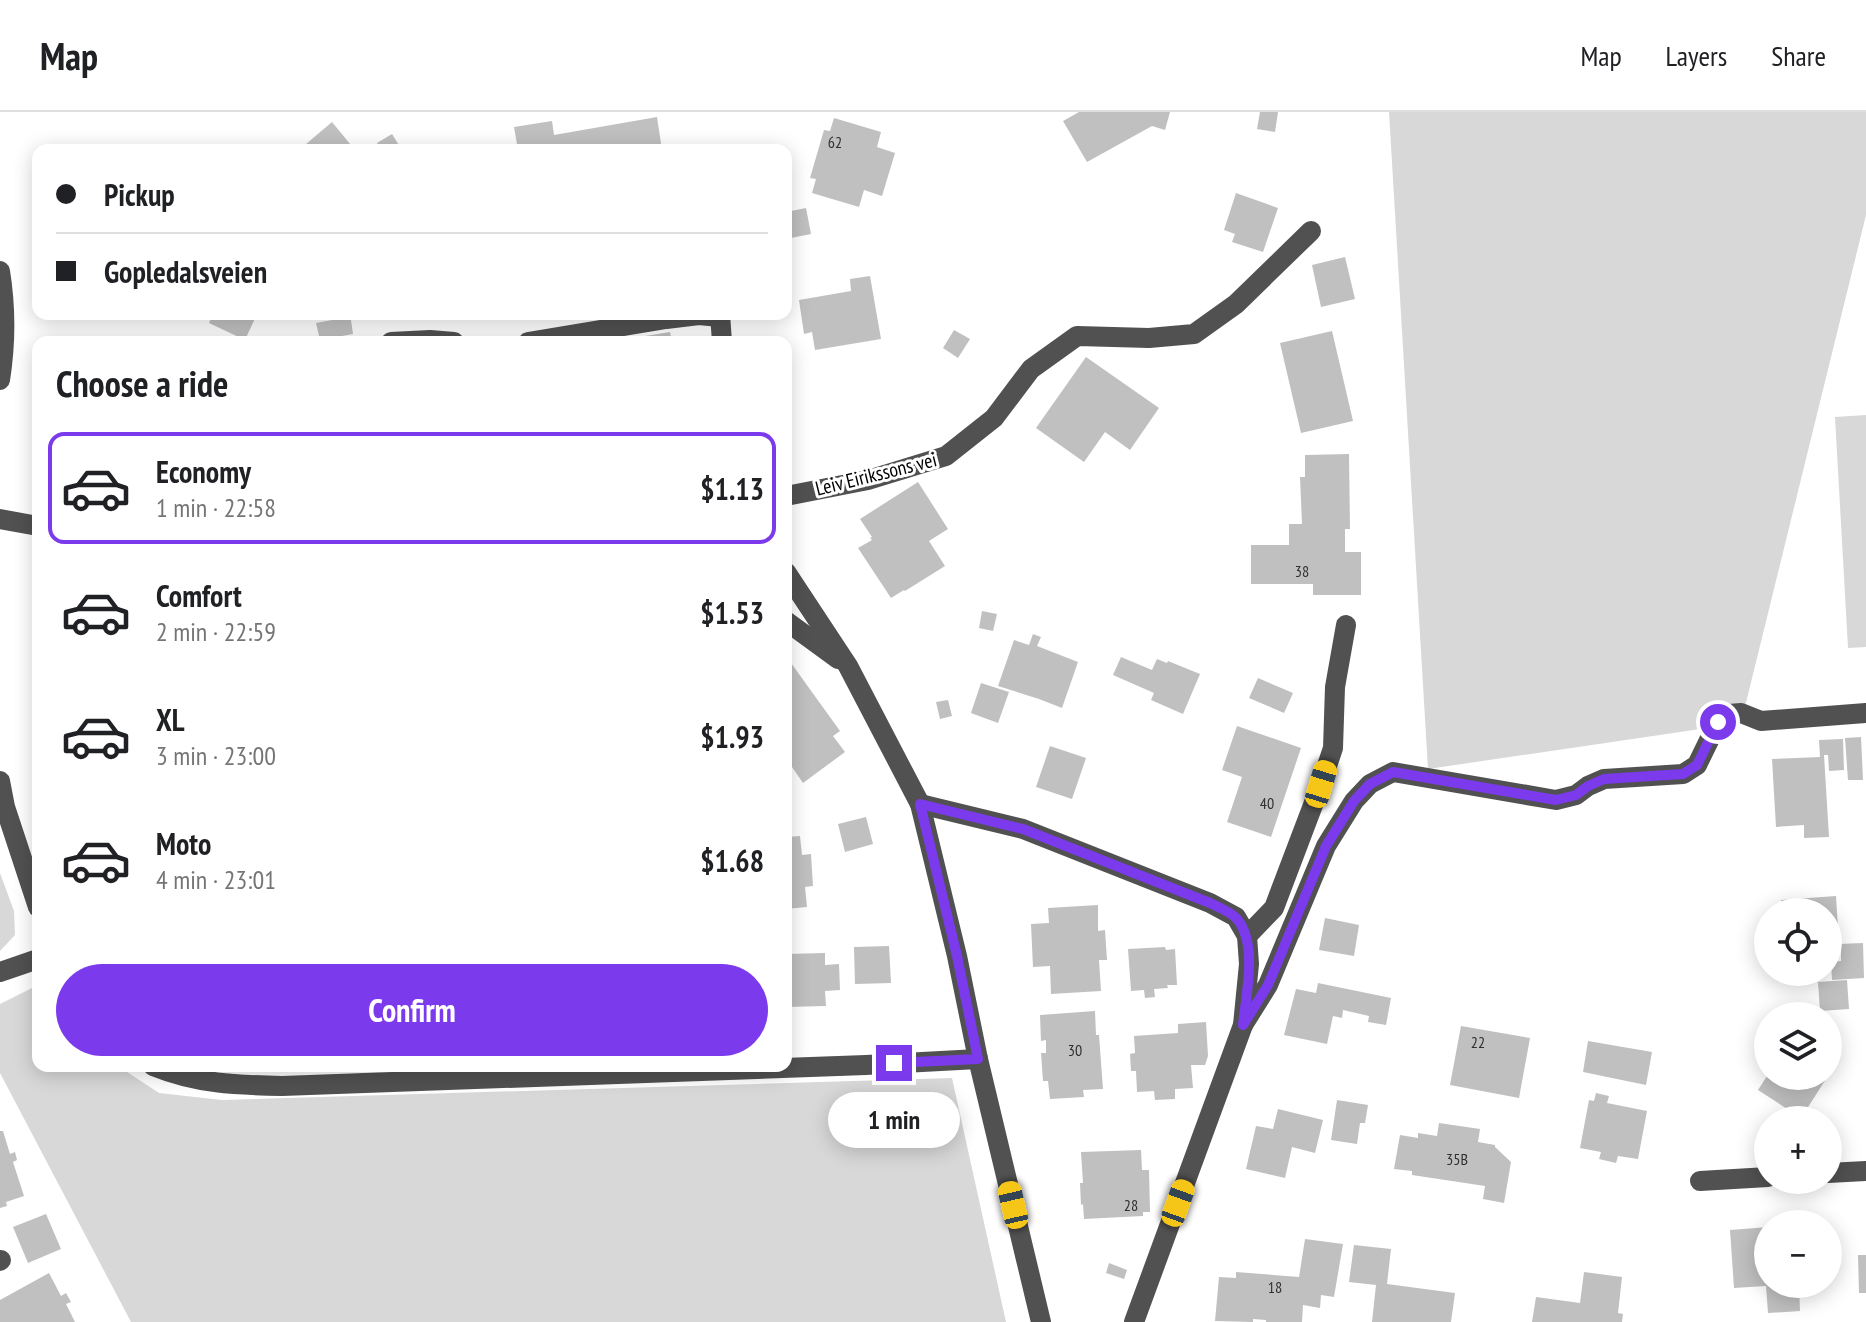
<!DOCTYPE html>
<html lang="en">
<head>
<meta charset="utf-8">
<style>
	body { margin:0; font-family:"PT Sans Narrow",sans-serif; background:#f2f2f2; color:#202124; height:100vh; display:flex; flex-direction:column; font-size:30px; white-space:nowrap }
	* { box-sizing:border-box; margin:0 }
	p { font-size:26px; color:#757577 }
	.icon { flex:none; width:44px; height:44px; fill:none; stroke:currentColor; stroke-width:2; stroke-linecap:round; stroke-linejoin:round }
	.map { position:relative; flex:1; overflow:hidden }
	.side { position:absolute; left:32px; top:224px; width:760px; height:736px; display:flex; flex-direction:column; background:#fff; border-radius:16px; box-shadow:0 4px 20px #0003 }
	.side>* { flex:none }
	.hud { position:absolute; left:32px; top:32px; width:760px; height:176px; border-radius:16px; box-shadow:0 4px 20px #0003; display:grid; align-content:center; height:176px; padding:0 24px; background:#fff }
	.controls { position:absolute; left:1754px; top:786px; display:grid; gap:16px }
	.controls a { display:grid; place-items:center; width:88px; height:88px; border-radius:50%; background:#fff; box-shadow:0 4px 20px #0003; font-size:40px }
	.end { position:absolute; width:36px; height:36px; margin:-18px; border:10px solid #7c3aed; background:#fff; box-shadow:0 0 0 4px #fff }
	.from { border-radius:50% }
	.bubble { position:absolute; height:56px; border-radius:28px; background:#fff; box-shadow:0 4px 20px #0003; font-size:26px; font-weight:600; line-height:56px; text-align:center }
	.car { position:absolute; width:24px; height:48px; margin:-24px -12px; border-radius:10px; box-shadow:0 0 6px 2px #0007; background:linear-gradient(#f5c518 24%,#345 0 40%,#f5c518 0 76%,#345 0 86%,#f5c518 0) }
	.hud b { display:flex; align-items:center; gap:28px; height:76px; font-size:30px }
	.hud b+b { border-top:2px solid #e0e0e0 }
	.hud i { width:20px; height:20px; background:#202124 }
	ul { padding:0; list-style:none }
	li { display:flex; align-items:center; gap:24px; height:112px; margin:0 16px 12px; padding:0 8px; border:4px solid transparent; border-radius:16px }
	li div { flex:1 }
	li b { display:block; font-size:30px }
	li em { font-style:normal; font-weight:600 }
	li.on { border-color:#7c3aed }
	li>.icon { width:72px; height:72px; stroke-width:1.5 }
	h2 { padding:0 24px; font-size:36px; line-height:96px }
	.cta { display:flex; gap:16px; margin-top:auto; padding:16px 24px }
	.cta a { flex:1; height:92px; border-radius:48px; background:#7c3aed; color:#fff; font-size:32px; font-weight:600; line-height:92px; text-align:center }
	header { display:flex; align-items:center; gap:48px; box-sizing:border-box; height:112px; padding:0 40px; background:#fff; border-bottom:2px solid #e0e0e0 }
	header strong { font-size:38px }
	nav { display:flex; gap:44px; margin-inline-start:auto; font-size:28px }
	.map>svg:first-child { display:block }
	.green { fill:#d8d8d8 }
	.building { fill:#c0c0c0 }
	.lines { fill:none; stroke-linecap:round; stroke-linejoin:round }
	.minor { stroke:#515151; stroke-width:20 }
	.route { stroke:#7c3aed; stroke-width:10 }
	.labels { text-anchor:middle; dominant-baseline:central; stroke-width:6; stroke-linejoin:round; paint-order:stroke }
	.number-label { font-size:16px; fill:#303030 }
	.street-label { font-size:20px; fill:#000; stroke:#fff }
</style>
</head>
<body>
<header>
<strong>Map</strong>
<nav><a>Map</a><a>Layers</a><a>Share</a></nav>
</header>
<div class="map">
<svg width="1866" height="1210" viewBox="0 0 1866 1210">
	<rect width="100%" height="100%" fill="#fff"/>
	<g class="green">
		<polygon points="1389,0 1866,0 1866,103 1741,611 1428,657"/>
		<polygon points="1866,303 1866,535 1848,536 1835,305"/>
		<polygon points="0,761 14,799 15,823 0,839"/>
		<polygon points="38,873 38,954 118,954 159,981 222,988 952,966 1006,1210 131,1210 0,961 0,892"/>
	</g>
	<g class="building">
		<polygon points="1079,0 1170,0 1165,18 1152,14 1087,50 1063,9"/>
		<polygon points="1260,0 1278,0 1275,20 1257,17"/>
		<polygon points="657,5 662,38 518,38 514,15 552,9 554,23"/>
		<polygon points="834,6 881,20 877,35 895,41 882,84 864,78 859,95 812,81 816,67 810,66 824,18 830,19"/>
		<polygon points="332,10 355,38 299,38"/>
		<polygon points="392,22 402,38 381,38 377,31"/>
		<polygon points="1236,81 1278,96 1263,140 1232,130 1235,122 1224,118"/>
		<polygon points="806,96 811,122 786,127 786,100"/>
		<polygon points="1345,145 1355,187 1321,195 1312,153"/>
		<polygon points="870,164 881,227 815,238 812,220 804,222 799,188 851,179 850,167"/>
		<polygon points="213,202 257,202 245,228 209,211"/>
		<polygon points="342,202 377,202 377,204 351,208 353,222 320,228 316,211 343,206"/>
		<polygon points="954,218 970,227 958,246 943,236"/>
		<polygon points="1332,219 1353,309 1301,321 1280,231"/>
		<polygon points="670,220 672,230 621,230 621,228"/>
		<polygon points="1086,245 1159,296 1130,338 1105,320 1084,350 1036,316"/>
		<polygon points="1349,342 1350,417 1345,417 1345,440 1361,440 1361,483 1313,483 1313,472 1251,472 1251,433 1289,433 1289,412 1302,412 1300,365 1305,365 1305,343"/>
		<polygon points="918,370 948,417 929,429 945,454 905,479 904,478 891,486 858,436 872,428 870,426 872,425 860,407"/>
		<polygon points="982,499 997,502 993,519 979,516"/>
		<polygon points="1033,522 1041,525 1037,534 1078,550 1062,596 1039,587 998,574 1014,528 1029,533"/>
		<polygon points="786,544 840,619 833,624 845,640 803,671 792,655 786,659"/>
		<polygon points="1121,545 1152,558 1157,547 1167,551 1168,549 1200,562 1183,602 1151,588 1154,581 1113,563"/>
		<polygon points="1258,566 1293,581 1284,601 1249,586"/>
		<polygon points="981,571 1009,580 998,611 971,601"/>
		<polygon points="948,588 952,604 940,607 936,590"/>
		<polygon points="1237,614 1301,636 1271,725 1227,710 1242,665 1222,658"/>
		<polygon points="1861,625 1863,668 1848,668 1845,626"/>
		<polygon points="1843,627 1844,658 1829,659 1828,643 1824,643 1829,725 1804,726 1804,713 1776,715 1772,647 1820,645 1819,628"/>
		<polygon points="1050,634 1086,646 1072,687 1036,675"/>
		<polygon points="866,705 873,732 845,740 838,712"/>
		<polygon points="800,724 802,743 811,742 813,774 805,775 807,795 786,797 786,725"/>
		<polygon points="1836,784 1839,832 1863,831 1864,866 1832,868 1831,850 1841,849 1841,839 1828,840 1828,800 1782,800 1781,788"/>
		<polygon points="1098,793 1098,819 1105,818 1107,848 1099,848 1101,879 1051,882 1050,854 1033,855 1031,812 1049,811 1048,796"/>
		<polygon points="1325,806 1359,813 1354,844 1319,838"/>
		<polygon points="889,834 891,871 855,872 854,835"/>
		<polygon points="1165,835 1166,838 1175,837 1177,873 1167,873 1168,876 1154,877 1155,885 1145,886 1144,878 1131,879 1128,837"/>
		<polygon points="825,841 825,853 839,852 840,878 825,879 826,894 786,895 786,842"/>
		<polygon points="1847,868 1849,897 1820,899 1818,870"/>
		<polygon points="1318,871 1391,886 1386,913 1368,910 1369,904 1343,898 1342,906 1333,904 1327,932 1284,923 1296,877 1316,881"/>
		<polygon points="1095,899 1096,923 1099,923 1103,977 1083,978 1084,985 1050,987 1048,969 1043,969 1041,941 1046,941 1046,928 1041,929 1040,903"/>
		<polygon points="1206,910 1208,944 1205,953 1191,953 1193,976 1175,977 1175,987 1155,988 1154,979 1137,980 1136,959 1131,959 1130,942 1135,941 1134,924 1178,921 1178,912"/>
		<polygon points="1461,914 1530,926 1519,986 1450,973"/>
		<polygon points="1588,929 1652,940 1646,973 1583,960"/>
		<polygon points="1828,949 1835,953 1801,1006 1758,978 1767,964 1828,964"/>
		<polygon points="1596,981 1609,984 1607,991 1647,999 1638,1047 1618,1044 1616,1051 1599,1047 1601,1040 1580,1036 1589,988 1594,989"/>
		<polygon points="1337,988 1368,993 1365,1011 1360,1011 1357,1032 1331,1028"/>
		<polygon points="1278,997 1323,1008 1315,1041 1292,1035 1285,1066 1246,1057 1256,1014 1273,1017"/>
		<polygon points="1439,1011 1480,1017 1478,1030 1495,1033 1495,1035 1511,1050 1504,1091 1483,1087 1485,1074 1412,1063 1412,1059 1394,1057 1400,1023 1418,1026 1418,1021 1437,1024"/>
		<polygon points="0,1019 3,1019 10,1042 15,1040 17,1048 13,1050 24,1084 6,1090 7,1094 0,1096"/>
		<polygon points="1141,1038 1142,1058 1149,1058 1150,1100 1143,1100 1143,1104 1084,1107 1083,1092 1081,1093 1080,1071 1083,1071 1081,1040"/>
		<polygon points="46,1102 61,1137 28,1151 13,1115"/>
		<polygon points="1768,1115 1768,1172 1799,1172 1800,1199 1768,1201 1766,1174 1734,1176 1730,1118"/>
		<polygon points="1305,1127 1343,1132 1334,1185 1321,1183 1320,1196 1303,1193 1302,1210 1266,1210 1266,1208 1253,1207 1253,1210 1215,1209 1219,1165 1236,1166 1236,1160 1299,1165"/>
		<polygon points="1354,1133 1391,1137 1387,1172 1455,1181 1451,1210 1372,1210 1376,1173 1349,1170"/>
		<polygon points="1858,1143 1866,1143 1866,1181 1859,1181"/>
		<polygon points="1109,1151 1127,1158 1124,1167 1106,1161"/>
		<polygon points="1584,1160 1622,1165 1618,1201 1623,1202 1622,1210 1532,1210 1536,1185 1580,1191"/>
		<polygon points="49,1161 61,1184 66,1181 71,1190 66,1192 75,1210 0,1210 0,1188"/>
	</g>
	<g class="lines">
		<g class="minor">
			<path d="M 0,159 C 6,196 6,230 0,268"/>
			<polyline points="720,202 722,230"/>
			<polyline points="391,230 430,228 454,230"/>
			<polyline points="528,230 666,207 699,203 720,205"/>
			<polyline points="786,384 868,368 946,344 994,306 1031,257 1077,224 1149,226 1194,222 1236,192 1311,119"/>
			<polyline points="0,407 38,414"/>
			<polyline points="786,460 848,554 920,692 957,844 978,947 1041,1210"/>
			<polyline points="786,509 838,547"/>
			<polyline points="0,669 5,695 38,795"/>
			<polyline points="920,692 1023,717 1210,791 1236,805 1247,824 1249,852 1243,913 1134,1210"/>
			<polyline points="1247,824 1274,796 1321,672 1333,636 1335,575 1346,513"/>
			<polyline points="0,860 38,847"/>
			<polyline points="1243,913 1268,873 1326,734 1354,689 1370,672 1393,660 1556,688 1576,683 1588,674 1604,667 1683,662 1697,653 1718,610 1729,602 1741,601 1761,609 1866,601"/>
			<path d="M 153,954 C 197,972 236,973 282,974 L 866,953 L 978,947"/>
			<polyline points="1828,1061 1866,1059"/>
			<polyline points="1700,1069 1768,1065"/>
			<polyline points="0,1149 1,1148"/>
		</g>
	</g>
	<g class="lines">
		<path class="route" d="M 894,951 L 978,947 L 957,844 L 920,692 L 1023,717 L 1210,791 C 1218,795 1231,800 1237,807 C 1258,832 1246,882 1243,913 L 1268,873 L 1326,734 L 1354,689 L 1370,672 L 1393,660 L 1556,688 L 1576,683 L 1588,674 L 1604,667 L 1683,662 L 1697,653 L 1718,610"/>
	</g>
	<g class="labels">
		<g class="number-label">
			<text x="835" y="30">62</text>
			<text x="1302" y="459">38</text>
			<text x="1267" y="691">40</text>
			<text x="1478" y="930">22</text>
			<text x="1075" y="938">30</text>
			<text x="1457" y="1047">35B</text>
			<text x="1131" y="1093">28</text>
			<text x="1275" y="1175">18</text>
		</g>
		<g class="street-label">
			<text transform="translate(876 362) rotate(-14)">Leiv Eirikssons vei</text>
		</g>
	</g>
</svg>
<div class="controls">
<a><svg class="icon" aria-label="locate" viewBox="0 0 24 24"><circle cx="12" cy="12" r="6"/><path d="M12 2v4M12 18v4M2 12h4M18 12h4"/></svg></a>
<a><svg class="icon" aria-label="layers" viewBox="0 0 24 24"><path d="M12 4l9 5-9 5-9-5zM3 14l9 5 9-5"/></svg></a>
<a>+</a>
<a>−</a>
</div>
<i class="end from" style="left:1718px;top:610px"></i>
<i class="end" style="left:894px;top:951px"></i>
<div class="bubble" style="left:828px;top:980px;width:132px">1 min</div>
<i class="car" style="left:1321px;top:672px;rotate:17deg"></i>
<i class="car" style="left:1178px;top:1091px;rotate:20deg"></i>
<i class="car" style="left:1013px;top:1093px;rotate:347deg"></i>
<div class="hud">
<b><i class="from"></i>Pickup</b>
<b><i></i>Gopledalsveien</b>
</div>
<section class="side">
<h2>Choose a ride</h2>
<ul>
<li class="on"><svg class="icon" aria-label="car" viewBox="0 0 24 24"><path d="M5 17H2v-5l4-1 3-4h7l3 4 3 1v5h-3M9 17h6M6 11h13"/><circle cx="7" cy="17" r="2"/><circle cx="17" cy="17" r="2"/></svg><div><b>Economy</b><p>1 min · 22:58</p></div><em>$1.13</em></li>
<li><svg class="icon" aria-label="car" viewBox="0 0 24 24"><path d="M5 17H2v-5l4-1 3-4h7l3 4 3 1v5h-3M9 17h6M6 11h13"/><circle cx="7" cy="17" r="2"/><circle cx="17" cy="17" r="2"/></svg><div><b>Comfort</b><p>2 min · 22:59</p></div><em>$1.53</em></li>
<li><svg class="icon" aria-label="car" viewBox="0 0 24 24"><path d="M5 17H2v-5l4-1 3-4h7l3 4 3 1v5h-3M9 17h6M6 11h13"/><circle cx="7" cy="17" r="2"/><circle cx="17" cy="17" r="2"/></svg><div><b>XL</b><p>3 min · 23:00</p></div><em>$1.93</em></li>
<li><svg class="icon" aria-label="car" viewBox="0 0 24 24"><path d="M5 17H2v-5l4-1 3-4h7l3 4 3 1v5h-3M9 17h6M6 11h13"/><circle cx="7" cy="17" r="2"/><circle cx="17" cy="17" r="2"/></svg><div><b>Moto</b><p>4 min · 23:01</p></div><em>$1.68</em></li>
</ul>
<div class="cta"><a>Confirm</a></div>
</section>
</div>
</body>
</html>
